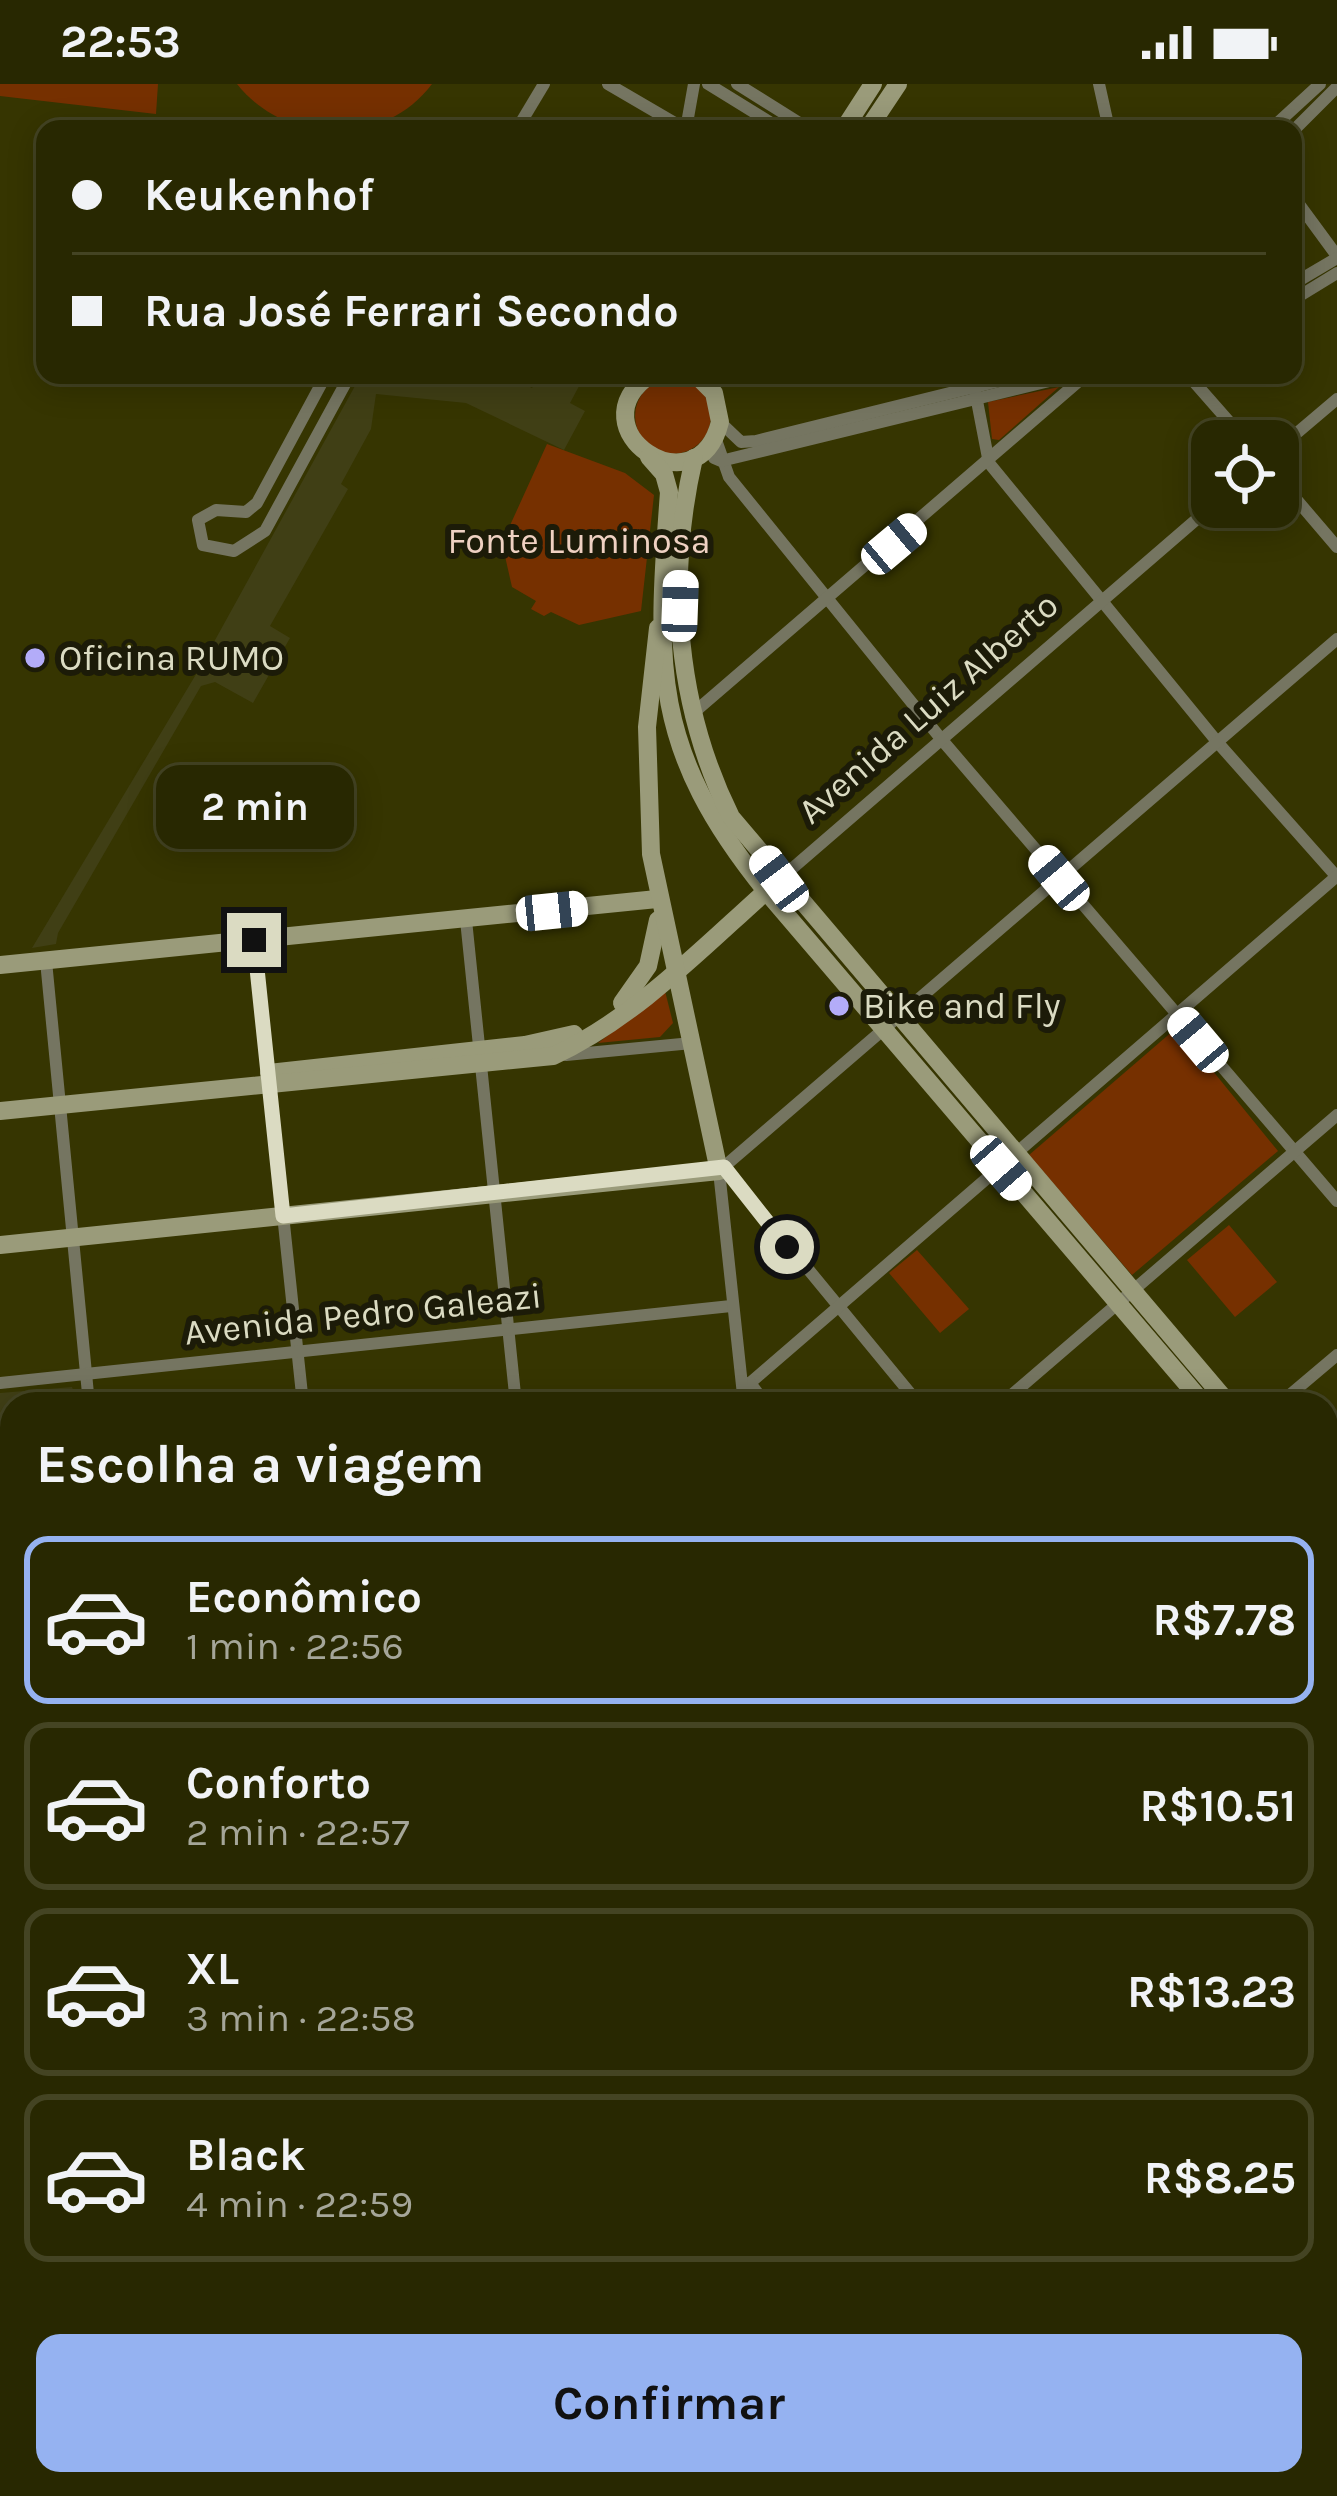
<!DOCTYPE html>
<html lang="pt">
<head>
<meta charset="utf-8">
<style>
	body { margin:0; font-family:Karla,sans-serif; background:#343410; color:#f1f3f6; height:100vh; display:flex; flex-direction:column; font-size:45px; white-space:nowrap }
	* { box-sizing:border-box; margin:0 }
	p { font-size:39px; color:#a5a699 }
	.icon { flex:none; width:66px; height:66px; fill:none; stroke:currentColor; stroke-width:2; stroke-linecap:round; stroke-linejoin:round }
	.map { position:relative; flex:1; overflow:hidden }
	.drawer { position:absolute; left:0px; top:1308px; width:1338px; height:1104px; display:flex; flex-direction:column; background:#282801; border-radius:36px 36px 0 0; box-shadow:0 6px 30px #0003,0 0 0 3px #444423 }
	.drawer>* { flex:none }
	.banner { position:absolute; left:36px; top:36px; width:1266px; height:264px; border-radius:24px; box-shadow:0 6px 30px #0003,0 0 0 3px #444423; display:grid; align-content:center; height:264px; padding:0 36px; background:#282801 }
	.tools { position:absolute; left:1191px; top:336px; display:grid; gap:24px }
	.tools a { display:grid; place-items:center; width:108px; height:108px; border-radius:24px; background:#282801; box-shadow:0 6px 30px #0003,0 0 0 3px #444423; font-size:60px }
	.end { position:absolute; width:54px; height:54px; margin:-27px; border:15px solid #dbdbc2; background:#111; box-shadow:0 0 0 6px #111 }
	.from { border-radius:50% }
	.bubble { position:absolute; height:84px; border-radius:24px; background:#282801; box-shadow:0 6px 30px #0003,0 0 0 3px #444423; font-size:39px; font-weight:700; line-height:84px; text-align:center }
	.car { position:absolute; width:36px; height:72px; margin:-36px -18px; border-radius:15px; box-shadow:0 0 9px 3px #0007; background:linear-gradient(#fff 24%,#345 0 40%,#fff 0 76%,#345 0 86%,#fff 0) }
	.banner b { display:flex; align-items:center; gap:42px; height:114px; font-size:45px }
	.banner b+b { border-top:3px solid #444423 }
	.banner i { width:30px; height:30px; background:#f1f3f6 }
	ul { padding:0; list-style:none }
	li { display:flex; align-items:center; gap:36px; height:168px; margin:0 24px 18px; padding:0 12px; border:6px solid #444423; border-radius:24px }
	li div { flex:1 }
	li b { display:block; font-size:45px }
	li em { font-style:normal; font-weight:700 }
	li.active { border-color:#95b2f1 }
	li>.icon { width:108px; height:108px; stroke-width:1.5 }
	h2 { padding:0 36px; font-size:54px; line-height:144px }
	.primary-button { display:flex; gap:24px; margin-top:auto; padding:24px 36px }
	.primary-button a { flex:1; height:138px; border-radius:24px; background:#95b2f1; color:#111; font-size:48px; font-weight:700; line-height:138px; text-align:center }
	.status { display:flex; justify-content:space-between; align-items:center; height:84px; padding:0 60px; background:#282801; direction:ltr }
	.status svg { height:33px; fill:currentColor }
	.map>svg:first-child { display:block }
	.built { fill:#403f15 }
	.green { fill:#763000 }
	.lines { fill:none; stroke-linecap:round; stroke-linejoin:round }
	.stream { stroke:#370022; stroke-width:3 }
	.street { stroke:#757561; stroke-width:12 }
	.secondary { stroke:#9a9b7a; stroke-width:18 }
	.route { stroke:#dbdbc2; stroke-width:15 }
	.poi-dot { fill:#b3acf9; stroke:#1c1b08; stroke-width:4.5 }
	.labels { text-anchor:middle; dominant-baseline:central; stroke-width:12; stroke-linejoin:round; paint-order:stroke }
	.park-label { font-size:36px; fill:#efd1c2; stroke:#1c1b08 }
	.poi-label { font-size:36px; fill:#dbdbc2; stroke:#1c1b08; text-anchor:start }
	.street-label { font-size:36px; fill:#dbdbc2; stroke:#1c1b08 }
</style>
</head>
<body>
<div class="status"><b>22:53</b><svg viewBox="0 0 49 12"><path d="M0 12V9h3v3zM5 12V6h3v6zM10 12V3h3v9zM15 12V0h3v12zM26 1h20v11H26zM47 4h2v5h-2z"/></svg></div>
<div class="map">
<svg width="1337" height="2412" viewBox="0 0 1337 2412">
	<rect width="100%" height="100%" fill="#363501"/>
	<g class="built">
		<polygon points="361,291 506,291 532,304 540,291 585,291 570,319 585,327 564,366 466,319 376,310 371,345 341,400 348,405 270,542 290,554 253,619 215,598 201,602 58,849 56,860 32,864 198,587"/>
		<polygon points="72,1303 78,1320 12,1320 12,1421 0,1422 0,1309"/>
	</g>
	<g class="green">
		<polygon points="0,0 158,0 156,30 0,12"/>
		<path d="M 237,0 L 432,0 C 384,64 285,61 237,0 Z"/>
		<circle cx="673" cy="332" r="38"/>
		<polygon points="1059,303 999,356 992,355 988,318"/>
		<polygon points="547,360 625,389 654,411 641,527 579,541 551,528 544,532 531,525 536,517 512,503 502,459"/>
		<polygon points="665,907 673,939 660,953 598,959"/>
		<polygon points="1174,946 1182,949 1278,1067 1132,1191 1029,1071"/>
		<polygon points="1229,1141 1277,1198 1235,1233 1187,1176"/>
		<polygon points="917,1166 969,1225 940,1249 889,1189"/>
		<polygon points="12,1628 12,2130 0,2132 0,1629"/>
		<polygon points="589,2400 864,2400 916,2412 608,2412"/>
		<polygon points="1225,2400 1309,2400 1311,2412 1153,2412"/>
	</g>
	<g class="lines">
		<polyline class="stream" points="746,2400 782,2412"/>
		<g class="street">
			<polyline points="608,0 685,45"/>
			<polyline points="708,0 781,45"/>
			<polyline points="737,0 809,45"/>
			<polyline points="1099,0 1109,45"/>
			<polyline points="517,45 544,0"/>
			<polyline points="686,45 694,0"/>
			<polyline points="1271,45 1320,0"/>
			<polyline points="1293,47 1337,3"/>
			<polyline points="1293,112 1337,172"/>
			<polyline points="1293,200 1337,174"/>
			<polyline points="1293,216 1337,189"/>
			<polyline points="326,291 257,419 246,428 216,426 198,436 203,461 234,467 265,447 350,291"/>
			<polyline points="972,291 989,379 1219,660 1337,793"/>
			<polyline points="1188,291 1246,357"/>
			<polyline points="720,338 741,358 756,357 1023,291"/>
			<polyline points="715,353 729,393 942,656 1337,1117"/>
			<polyline points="1278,365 1337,315"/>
			<polyline points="714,374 721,377 1074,291"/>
			<polyline points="1278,394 1337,463"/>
			<polyline points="691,631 1086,291"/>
			<polyline points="780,795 1212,422"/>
			<polyline points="466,836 516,1320"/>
			<polyline points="254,856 303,1320"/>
			<polyline points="46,877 89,1320"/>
			<polyline points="566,971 692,959"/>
			<polyline points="724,1083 919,1320"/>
			<polyline points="0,1299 731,1222"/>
			<polyline points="750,1299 1337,792"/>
			<polyline points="743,1300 750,1299 766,1320"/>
			<polyline points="744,1320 719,1087 1337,555"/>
			<polyline points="1001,1320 1337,1031"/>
			<polyline points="1279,1320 1337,1271"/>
			<polyline points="0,1432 12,1431"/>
			<polyline points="1326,1516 1337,1507"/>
			<polyline points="0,1568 12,1566"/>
			<polyline points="1326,1757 1337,1748"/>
			<polyline points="1326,1789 1337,1802"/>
			<polyline points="1326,2120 1337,2133"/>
			<polyline points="0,2141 12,2140"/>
			<polyline points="0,2259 12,2258"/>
			<polyline points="0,2378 12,2377"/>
			<polyline points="196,2400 197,2412"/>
			<polyline points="388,2400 390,2412"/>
		</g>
		<g class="secondary">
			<polyline points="844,45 873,0"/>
			<polyline points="868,45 898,0"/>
			<path d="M 650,291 C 573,345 697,429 720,338 L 714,309 L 696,291"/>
			<path d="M 649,373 L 664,390 L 669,408 C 656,582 651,665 766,807 L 1204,1320"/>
			<path d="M 694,374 C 666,495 676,622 731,733 L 1229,1320"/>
			<polyline points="0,881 657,815"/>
			<polyline points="622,919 648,882 658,836"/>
			<polyline points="269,989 525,961 574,950"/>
			<path d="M 0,1027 L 553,972 C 636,934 705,861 773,801"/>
			<polyline points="0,1161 719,1087 651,770 647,643 658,544"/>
			<polyline points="1326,1433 1337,1446"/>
			<polyline points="1326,1462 1337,1475"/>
			<polyline points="1326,1995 1337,1986"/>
			<polyline points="1326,2232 1337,2222"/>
			<polyline points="1129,2412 1143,2400"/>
		</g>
	</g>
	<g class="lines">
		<polyline class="route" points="254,856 283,1132 724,1083 787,1163"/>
	</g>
	<g class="poi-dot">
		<circle cx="35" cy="574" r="12"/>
		<circle cx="839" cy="922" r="12"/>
	</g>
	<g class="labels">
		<g class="park-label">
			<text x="579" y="457">Fonte Luminosa</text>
		</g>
		<g class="poi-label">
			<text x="59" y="574">Oficina RUMO</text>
			<text x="863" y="922">Bike and Fly</text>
		</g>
		<g class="street-label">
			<text transform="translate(928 624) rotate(-41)">Avenida Luiz Alberto</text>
			<text transform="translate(363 1230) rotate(-6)">Avenida Pedro Galeazi</text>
		</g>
	</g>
</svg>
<div class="tools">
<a><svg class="icon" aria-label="locate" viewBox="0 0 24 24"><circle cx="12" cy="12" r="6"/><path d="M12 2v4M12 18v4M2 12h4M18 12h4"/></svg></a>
</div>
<i class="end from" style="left:787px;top:1163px"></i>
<i class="end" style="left:254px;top:856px"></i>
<div class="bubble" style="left:156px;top:681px;width:198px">2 min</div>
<i class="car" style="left:894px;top:460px;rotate:50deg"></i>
<i class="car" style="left:680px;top:522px;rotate:2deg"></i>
<i class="car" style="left:1059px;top:794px;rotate:320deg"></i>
<i class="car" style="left:779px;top:795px;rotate:323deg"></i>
<i class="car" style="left:552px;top:827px;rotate:84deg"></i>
<i class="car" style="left:1198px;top:956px;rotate:320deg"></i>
<i class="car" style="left:1001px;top:1084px;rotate:139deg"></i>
<div class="banner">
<b><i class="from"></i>Keukenhof</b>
<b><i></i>Rua José Ferrari Secondo</b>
</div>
<section class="drawer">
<h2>Escolha a viagem</h2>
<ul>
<li class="active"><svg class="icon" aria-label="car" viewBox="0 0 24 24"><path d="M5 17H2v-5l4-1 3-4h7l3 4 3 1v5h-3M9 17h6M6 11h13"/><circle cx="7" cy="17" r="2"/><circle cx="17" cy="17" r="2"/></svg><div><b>Econômico</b><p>1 min · 22:56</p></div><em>R$7.78</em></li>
<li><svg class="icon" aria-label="car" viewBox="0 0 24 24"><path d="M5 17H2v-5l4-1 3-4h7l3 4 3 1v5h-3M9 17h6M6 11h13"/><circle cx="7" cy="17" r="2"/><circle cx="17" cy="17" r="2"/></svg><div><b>Conforto</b><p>2 min · 22:57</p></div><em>R$10.51</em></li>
<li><svg class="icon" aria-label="car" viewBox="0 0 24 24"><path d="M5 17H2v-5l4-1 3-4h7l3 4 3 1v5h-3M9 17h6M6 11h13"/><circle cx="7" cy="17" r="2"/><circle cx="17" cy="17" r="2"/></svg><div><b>XL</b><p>3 min · 22:58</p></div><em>R$13.23</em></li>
<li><svg class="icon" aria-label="car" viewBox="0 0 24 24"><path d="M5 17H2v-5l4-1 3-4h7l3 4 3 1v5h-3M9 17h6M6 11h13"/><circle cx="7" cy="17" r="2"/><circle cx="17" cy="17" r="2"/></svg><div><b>Black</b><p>4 min · 22:59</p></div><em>R$8.25</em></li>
</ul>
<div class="primary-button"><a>Confirmar</a></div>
</section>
</div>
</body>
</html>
